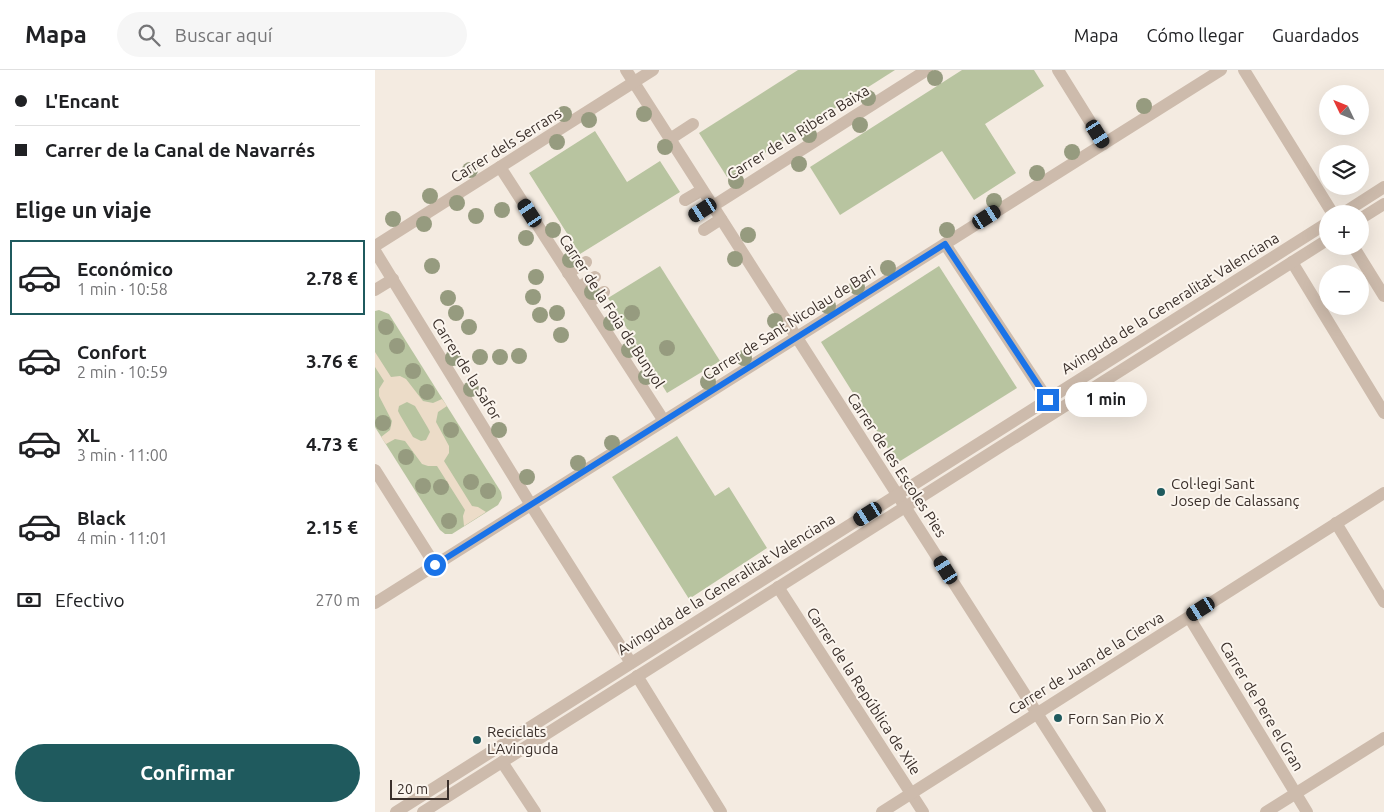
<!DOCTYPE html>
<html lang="es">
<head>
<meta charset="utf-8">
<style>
	body { margin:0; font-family:Ubuntu,sans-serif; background:#f6f6f6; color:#202124; height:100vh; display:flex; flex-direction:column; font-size:19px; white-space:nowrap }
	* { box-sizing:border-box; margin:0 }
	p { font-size:16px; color:#757577 }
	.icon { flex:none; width:28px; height:28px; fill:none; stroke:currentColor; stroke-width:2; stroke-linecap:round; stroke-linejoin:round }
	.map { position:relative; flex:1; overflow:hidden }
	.drawer { display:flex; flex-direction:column; background:#fff; width:375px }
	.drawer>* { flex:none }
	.banner { display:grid; align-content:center; height:110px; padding:0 15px; background:#fff }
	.needle { width:32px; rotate:313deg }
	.controls { position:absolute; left:944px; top:15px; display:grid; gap:10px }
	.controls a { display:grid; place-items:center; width:50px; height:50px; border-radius:50%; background:#fff; box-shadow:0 5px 20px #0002; font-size:25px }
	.scale { position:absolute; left:15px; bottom:12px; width:59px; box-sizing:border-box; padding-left:5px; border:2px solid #3b302b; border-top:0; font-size:14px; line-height:18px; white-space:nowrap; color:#3b302b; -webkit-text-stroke:4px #fbf5ee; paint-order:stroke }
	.end { position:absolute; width:22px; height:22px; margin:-11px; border:6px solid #1a73e8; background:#fff; box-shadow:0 0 0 2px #fff }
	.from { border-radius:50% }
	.bubble { position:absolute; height:35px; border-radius:18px; background:#fff; box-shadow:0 5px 20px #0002; font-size:16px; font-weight:600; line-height:35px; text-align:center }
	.car { position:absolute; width:15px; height:30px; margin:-15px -8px; border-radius:6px; box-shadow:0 0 4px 1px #0007; background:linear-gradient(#222 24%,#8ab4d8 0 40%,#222 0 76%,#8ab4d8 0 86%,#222 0) }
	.banner b { display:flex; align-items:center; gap:18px; height:48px; font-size:19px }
	.banner b+b { border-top:1px solid #e0e0e0 }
	.banner i { width:12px; height:12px; background:#202124 }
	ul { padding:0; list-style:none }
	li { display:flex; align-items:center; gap:15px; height:75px; margin:0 10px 8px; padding:0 5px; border:2px solid transparent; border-radius:0px }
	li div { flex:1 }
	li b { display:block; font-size:19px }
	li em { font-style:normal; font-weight:600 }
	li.current { border-color:#1f5a5e }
	li>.icon { width:45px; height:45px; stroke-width:1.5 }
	h2 { padding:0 15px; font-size:22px; line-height:60px }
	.pay { display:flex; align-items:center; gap:12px; height:55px; padding:0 15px; font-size:19px }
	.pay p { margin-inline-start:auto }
	.primary-button { display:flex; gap:10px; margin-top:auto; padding:10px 15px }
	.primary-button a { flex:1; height:58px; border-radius:30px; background:#1f5a5e; color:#fff; font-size:20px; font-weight:600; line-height:58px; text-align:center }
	header { display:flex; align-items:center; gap:30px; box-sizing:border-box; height:70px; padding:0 25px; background:#fff; border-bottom:1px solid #e0e0e0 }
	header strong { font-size:24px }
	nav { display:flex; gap:28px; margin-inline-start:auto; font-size:18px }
	.search { width:350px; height:45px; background:#f6f6f6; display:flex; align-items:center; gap:12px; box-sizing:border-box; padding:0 18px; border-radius:28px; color:#757577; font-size:19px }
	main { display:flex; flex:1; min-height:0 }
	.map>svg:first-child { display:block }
	.green { fill:#b8c4a0 }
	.plaza { fill:#ecdcc8; fill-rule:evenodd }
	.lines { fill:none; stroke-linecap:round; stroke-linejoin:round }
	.minor { stroke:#cdbbac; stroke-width:12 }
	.tree { fill:#969b7f }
	.route { stroke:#1a73e8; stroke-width:6 }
	.poi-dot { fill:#1f5a5e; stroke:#fbf5ee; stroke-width:2 }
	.labels { text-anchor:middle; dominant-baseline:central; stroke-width:4; stroke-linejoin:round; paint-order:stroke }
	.street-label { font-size:15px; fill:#3b302b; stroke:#fbf5ee }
	.poi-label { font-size:15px; fill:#3b302b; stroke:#fbf5ee; text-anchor:start }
</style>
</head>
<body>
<header>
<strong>Mapa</strong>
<div class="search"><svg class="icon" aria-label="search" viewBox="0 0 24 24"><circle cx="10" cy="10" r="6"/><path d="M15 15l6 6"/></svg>Buscar aquí</div>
<nav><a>Mapa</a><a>Cómo llegar</a><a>Guardados</a></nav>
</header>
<main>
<section class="drawer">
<div class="banner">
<b><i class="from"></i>L'Encant</b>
<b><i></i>Carrer de la Canal de Navarrés</b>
</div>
<h2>Elige un viaje</h2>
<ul>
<li class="current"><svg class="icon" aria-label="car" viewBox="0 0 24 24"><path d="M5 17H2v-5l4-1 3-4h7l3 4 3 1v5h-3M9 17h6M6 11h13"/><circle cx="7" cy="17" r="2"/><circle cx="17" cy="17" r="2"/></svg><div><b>Económico</b><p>1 min · 10:58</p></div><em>2.78 €</em></li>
<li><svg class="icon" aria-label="car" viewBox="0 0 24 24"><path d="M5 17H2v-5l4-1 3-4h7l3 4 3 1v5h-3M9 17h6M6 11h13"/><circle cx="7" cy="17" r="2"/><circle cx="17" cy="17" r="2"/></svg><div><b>Confort</b><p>2 min · 10:59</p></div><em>3.76 €</em></li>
<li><svg class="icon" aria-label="car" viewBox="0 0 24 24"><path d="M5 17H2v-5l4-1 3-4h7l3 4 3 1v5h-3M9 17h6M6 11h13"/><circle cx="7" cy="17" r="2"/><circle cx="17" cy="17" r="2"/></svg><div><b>XL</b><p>3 min · 11:00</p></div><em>4.73 €</em></li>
<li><svg class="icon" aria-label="car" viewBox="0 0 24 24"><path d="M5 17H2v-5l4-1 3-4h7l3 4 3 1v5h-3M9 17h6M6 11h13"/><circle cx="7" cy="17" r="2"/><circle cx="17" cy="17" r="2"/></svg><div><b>Black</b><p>4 min · 11:01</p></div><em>2.15 €</em></li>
</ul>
<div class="pay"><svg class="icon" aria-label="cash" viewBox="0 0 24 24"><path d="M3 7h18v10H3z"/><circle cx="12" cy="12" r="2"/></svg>Efectivo<p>270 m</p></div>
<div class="primary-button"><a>Confirmar</a></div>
</section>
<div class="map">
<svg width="1009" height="742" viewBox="0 0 1009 742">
	<rect width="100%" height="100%" fill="#f4ebe1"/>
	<g class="green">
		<polygon points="423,0 520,0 352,107 324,63"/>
		<polygon points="587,0 659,0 669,16 610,54 641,103 599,130 567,81 465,145 435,97"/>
		<polygon points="220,61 252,112 285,91 305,122 205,184 154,103"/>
		<polygon points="285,196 345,291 292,323 233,228"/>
		<polygon points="564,196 642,318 522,393 446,272"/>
		<polygon points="4,240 14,244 126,422 127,428 123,435 77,464 70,464 65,460 0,357 0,241"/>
		<polygon points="302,366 340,426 354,417 392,478 314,529 237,407"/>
	</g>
	<path class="plaza" d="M 0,282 L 16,307 L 25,306 L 31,309 L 48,331 L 58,333 L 67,329 L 72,336 L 63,342 L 61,352 L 74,376 L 74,383 L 69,391 L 97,436 L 103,437 L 111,442 L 89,456 L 88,446 L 90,440 L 62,396 L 53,396 L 47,394 L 30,371 L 20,369 L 11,374 L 6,367 L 15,360 L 17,351 L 4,326 L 4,319 L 9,311 L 0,297 ZM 32,332 L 40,336 L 53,358 L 55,362 L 51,370 L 46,371 L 38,367 L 25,345 L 23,341 L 24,336 Z"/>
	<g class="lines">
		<g class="minor">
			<polyline points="251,0 725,742"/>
			<polyline points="683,0 729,74"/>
			<polyline points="869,0 958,144"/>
			<polyline points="295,69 318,54"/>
			<polyline points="125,97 289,351"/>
			<polyline points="310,130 327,120"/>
			<polyline points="338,136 552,0"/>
			<polyline points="967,144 1009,117"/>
			<polyline points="320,145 337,134"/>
			<polyline points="985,149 1009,134"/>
			<polyline points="329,160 346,149"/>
			<polyline points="570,174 673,330"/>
			<polyline points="0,176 278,0"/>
			<polyline points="978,176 1009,226"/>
			<polyline points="0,181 156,435 256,593"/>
			<polyline points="917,192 1009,343"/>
			<polyline points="193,203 211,192"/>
			<polyline points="203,218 220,207"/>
			<polyline points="0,220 18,209"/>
			<polyline points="213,233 229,222"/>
			<polyline points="0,400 60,495"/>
			<polyline points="961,453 1009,532"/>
			<polyline points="403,517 548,742"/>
			<polyline points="0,533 846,0"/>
			<polyline points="814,547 932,742"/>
			<polyline points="262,606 346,742"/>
			<polyline points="127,692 160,742"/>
			<polyline points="21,742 952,153"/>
			<polyline points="48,742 952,170"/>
			<polyline points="507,742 1009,423"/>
			<polyline points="891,742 1009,668"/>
		</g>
	</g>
	<g class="tree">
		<circle cx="560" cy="8" r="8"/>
		<circle cx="493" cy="28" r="8"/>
		<circle cx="769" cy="36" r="8"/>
		<circle cx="189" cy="44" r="8"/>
		<circle cx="269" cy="44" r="8"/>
		<circle cx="214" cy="50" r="8"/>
		<circle cx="485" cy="55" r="8"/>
		<circle cx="434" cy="65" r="8"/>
		<circle cx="182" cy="72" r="8"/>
		<circle cx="290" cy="77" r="8"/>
		<circle cx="697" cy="82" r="8"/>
		<circle cx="424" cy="94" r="8"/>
		<circle cx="95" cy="100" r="8"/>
		<circle cx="662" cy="103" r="8"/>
		<circle cx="361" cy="111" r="8"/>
		<circle cx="55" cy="126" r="8"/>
		<circle cx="619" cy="131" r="8"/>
		<circle cx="82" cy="133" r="8"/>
		<circle cx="127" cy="140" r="8"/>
		<circle cx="101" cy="146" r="8"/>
		<circle cx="18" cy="149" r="8"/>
		<circle cx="49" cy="154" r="8"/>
		<circle cx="178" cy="160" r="8"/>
		<circle cx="572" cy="160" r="8"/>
		<circle cx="373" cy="165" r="8"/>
		<circle cx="151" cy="168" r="8"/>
		<circle cx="360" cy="189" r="8"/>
		<circle cx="195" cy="190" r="8"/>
		<circle cx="57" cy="196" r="8"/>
		<circle cx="513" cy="198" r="8"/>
		<circle cx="161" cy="207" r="8"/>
		<circle cx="482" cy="217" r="8"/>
		<circle cx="217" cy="222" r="8"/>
		<circle cx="158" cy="227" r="8"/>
		<circle cx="73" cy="228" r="8"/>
		<circle cx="453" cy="236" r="8"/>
		<circle cx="81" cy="243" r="8"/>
		<circle cx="182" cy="243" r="8"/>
		<circle cx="257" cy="243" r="8"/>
		<circle cx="165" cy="245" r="8"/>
		<circle cx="400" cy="251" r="8"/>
		<circle cx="236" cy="253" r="8"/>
		<circle cx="11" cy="257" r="8"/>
		<circle cx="94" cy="257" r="8"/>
		<circle cx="186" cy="265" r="8"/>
		<circle cx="22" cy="276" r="8"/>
		<circle cx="292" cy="278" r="8"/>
		<circle cx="254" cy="280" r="8"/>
		<circle cx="144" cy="286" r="8"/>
		<circle cx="105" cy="287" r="8"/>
		<circle cx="125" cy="287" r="8"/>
		<circle cx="78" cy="288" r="8"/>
		<circle cx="369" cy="288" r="8"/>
		<circle cx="38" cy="301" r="8"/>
		<circle cx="271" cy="307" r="8"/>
		<circle cx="333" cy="312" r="8"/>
		<circle cx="96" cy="319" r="8"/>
		<circle cx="52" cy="322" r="8"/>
		<circle cx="8" cy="353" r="8"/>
		<circle cx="76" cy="360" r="8"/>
		<circle cx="124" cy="360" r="8"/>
		<circle cx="237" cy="373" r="8"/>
		<circle cx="31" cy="387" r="8"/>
		<circle cx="203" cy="393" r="8"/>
		<circle cx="152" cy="407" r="8"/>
		<circle cx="96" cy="412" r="8"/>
		<circle cx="48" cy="416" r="8"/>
		<circle cx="66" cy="417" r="8"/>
		<circle cx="113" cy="421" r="8"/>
		<circle cx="74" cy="451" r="8"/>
	</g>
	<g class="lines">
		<polyline class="route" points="60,495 570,174 673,330"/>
	</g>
	<g class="poi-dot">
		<circle cx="786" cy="422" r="5"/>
		<circle cx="683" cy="648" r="5"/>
		<circle cx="102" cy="670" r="5"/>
	</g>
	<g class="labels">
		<g class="street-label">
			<text transform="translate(423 62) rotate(-32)">Carrer de la Ribera Baixa</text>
			<text transform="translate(131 75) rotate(-32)">Carrer dels Serrans</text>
			<text transform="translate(795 233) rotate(-32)">Avinguda de la Generalitat Valenciana</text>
			<text transform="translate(237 241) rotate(57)">Carrer de la Foia de Bunyol</text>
			<text transform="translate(414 253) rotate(-32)">Carrer de Sant Nicolau de Bari</text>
			<text transform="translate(92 299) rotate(58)">Carrer de la Safor</text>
			<text transform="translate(522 395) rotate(57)">Carrer de les Escoles Pies</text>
			<text transform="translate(351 514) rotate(-32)">Avinguda de la Generalitat Valenciana</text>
			<text transform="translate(711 593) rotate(-32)">Carrer de Juan de la Cierva</text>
			<text transform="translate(489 621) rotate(57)">Carrer de la República de Xile</text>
			<text transform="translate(887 636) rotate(59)">Carrer de Pere el Gran</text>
		</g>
		<g class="poi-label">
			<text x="796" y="413">Col·legi Sant<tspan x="796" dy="17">Josep de Calassanç</tspan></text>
			<text x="693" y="648">Forn San Pio X</text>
			<text x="112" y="661">Reciclats<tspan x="112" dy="17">L'Avinguda</tspan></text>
		</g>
	</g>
</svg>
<div class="controls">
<a><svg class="needle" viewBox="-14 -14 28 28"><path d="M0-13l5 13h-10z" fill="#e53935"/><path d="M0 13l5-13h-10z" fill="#757577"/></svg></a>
<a><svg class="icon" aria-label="layers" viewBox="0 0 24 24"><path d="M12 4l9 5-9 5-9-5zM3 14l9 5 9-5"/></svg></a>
<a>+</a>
<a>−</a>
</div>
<div class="scale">20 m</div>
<i class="end from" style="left:60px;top:495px"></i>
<i class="end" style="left:673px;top:330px"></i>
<div class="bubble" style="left:690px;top:312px;width:82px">1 min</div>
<i class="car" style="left:723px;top:64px;rotate:148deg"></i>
<i class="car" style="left:328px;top:140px;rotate:237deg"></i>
<i class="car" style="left:155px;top:143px;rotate:327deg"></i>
<i class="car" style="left:612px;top:147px;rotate:58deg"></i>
<i class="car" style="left:493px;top:444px;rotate:238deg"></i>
<i class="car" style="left:571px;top:500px;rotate:328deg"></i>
<i class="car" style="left:826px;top:539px;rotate:238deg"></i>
</div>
</main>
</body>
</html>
